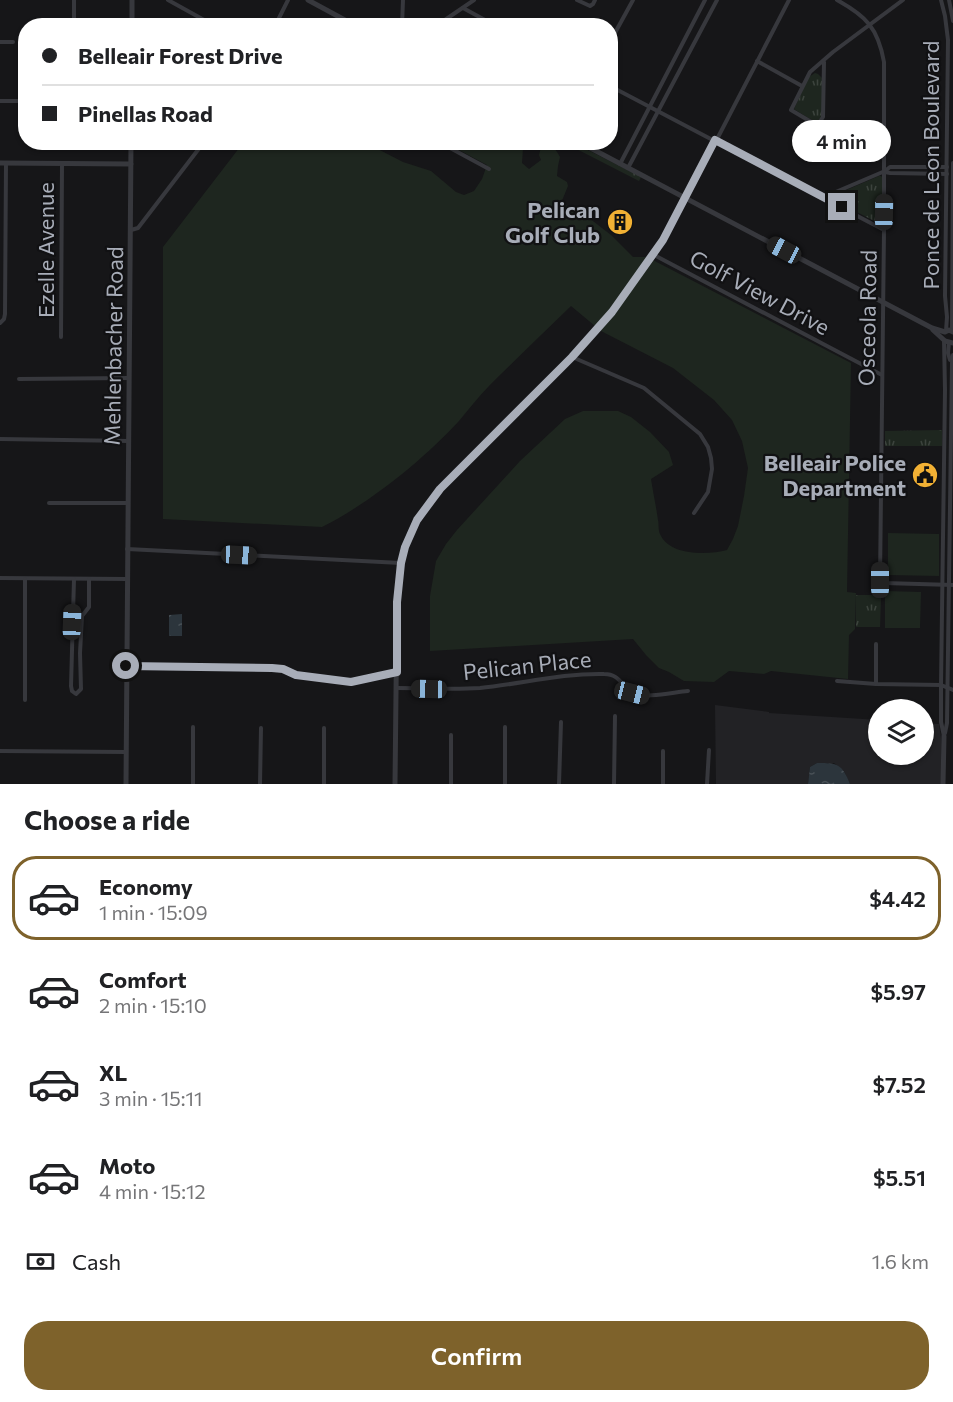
<!DOCTYPE html>
<html lang="en">
<head>
<meta charset="utf-8">
<style>
	body { margin:0; font-family:Commissioner,sans-serif; background:#f6f6f6; color:#202124; height:100vh; display:flex; flex-direction:column; font-size:22px; white-space:nowrap }
	* { box-sizing:border-box; margin:0 }
	p { font-size:20px; color:#757577 }
	.icon { flex:none; width:33px; height:33px; fill:none; stroke:currentColor; stroke-width:2; stroke-linecap:round; stroke-linejoin:round }
	.map { position:relative; height:784px; overflow:hidden }
	.side { display:flex; flex-direction:column; background:#fff; flex:1 }
	.side>* { flex:none }
	.guide { position:absolute; left:18px; top:18px; width:600px; height:132px; border-radius:24px; box-shadow:0 2px 4px #0004; display:grid; align-content:center; height:132px; padding:0 24px; background:#fff }
	.tools { position:absolute; left:868px; top:699px; display:grid; gap:12px }
	.tools a { display:grid; place-items:center; width:66px; height:66px; border-radius:50%; background:#fff; box-shadow:0 2px 4px #0004; font-size:30px }
	.end { position:absolute; width:27px; height:27px; margin:-14px; border:8px solid #a8adb8; background:#111; box-shadow:0 0 0 3px #111 }
	.from { border-radius:50% }
	.bubble { position:absolute; height:42px; border-radius:21px; background:#fff; box-shadow:0 2px 4px #0004; font-size:20px; font-weight:600; line-height:42px; text-align:center }
	.car { position:absolute; width:18px; height:36px; margin:-18px -9px; border-radius:8px; box-shadow:0 0 4px 2px #0007; background:linear-gradient(#222 24%,#8ab4d8 0 40%,#222 0 76%,#8ab4d8 0 86%,#222 0) }
	.guide b { display:flex; align-items:center; gap:21px; height:57px; font-size:22px }
	.guide b+b { border-top:2px solid #e0e0e0 }
	.guide i { width:15px; height:15px; background:#202124 }
	ul { padding:0; list-style:none }
	li { display:flex; align-items:center; gap:18px; height:84px; margin:0 12px 9px; padding:0 12px; border:3px solid transparent; border-radius:24px }
	li div { flex:1 }
	li b { display:block; font-size:22px }
	li em { font-style:normal; font-weight:600 }
	li.selected { border-color:#7e622b }
	li>.icon { width:54px; height:54px; stroke-width:1.5 }
	h2 { padding:0 24px; font-size:27px; line-height:72px }
	.pay { display:flex; align-items:center; gap:15px; height:66px; padding:0 24px; font-size:22px }
	.pay p { margin-inline-start:auto }
	.action { display:flex; gap:12px; margin-top:auto; padding:12px 24px }
	.action a { flex:1; height:69px; border-radius:24px; background:#7e622b; color:#fff; font-size:24px; font-weight:600; line-height:69px; text-align:center }
	.map>svg:first-child { display:block }
	.built { fill:#222225 }
	.grass { fill:#1e261f }
	.park { fill:url(#park-tufts) }
	.water { fill:url(#water-ripples) }
	.lines { fill:none; stroke-linecap:round; stroke-linejoin:round }
	.minor { stroke:#37383d; stroke-width:4 }
	.tertiary { stroke:#37383d; stroke-width:5 }
	.route { stroke:#a8adb8; stroke-width:8 }
	.labels { text-anchor:middle; dominant-baseline:central; stroke-width:4.5; stroke-linejoin:round; paint-order:stroke }
	.street-label { font-size:22px; fill:#a8adb8; stroke:#111113 }
	.poi-label { font-size:22px; font-weight:bold; fill:#a8adb8; stroke:#111113; text-anchor:end }
</style>
</head>
<body>
<div class="map">
<svg width="953" height="784" viewBox="0 0 953 784">
	<defs>
		<pattern id="park-tufts" width="24" height="20" patternUnits="userSpaceOnUse" patternTransform="scale(1.5)"><rect width="24" height="20" fill="#1e261f"/><path d="M3 7l-1-3M5 7V3M7 7l1-3M15 17l-1-3M17 17v-4M19 17l1-3" fill="none" stroke="#3c433d"/></pattern>
		<pattern id="water-ripples" width="26" height="14" patternUnits="userSpaceOnUse" patternTransform="scale(1.5)"><rect width="26" height="14" fill="#2c353c"/><path d="M2 4q2-2 4 0t4 0M15 11q2-2 4 0t4 0" fill="none" stroke="#485056"/></pattern>
	</defs>
	<rect width="100%" height="100%" fill="#161618"/>
	<polygon class="built" points="715,705 769,712 769,713 879,720 879,754 924,754 924,723 939,724 941,738 941,784 850,784 844,771 834,763 817,763 810,767 808,784 716,784"/>
	<g class="grass">
		<path d="M 243,143 L 366,143 L 403,162 L 431,171 L 456,192 L 464,195 L 474,191 L 482,179 L 487,165 L 446,143 L 518,143 L 523,148 L 522,163 L 529,169 L 541,160 L 539,155 L 542,144 C 551,144 556,149 560,157 L 558,166 L 557,176 L 567,182 L 568,186 L 561,203 L 580,211 L 611,235 L 633,257 L 647,257 L 851,363 L 847,592 L 856,593 L 855,629 L 849,635 L 848,679 L 771,671 L 764,674 L 729,671 L 714,682 L 684,681 L 669,672 L 659,668 L 646,655 L 633,639 L 430,651 L 430,596 L 436,561 L 446,544 L 457,530 L 520,461 L 565,419 L 583,411 L 618,411 L 631,417 L 650,432 L 669,452 L 673,465 L 651,479 C 653,492 656,506 658,520 C 659,524 658,530 660,534 C 669,556 708,555 727,550 L 733,539 L 738,526 L 744,496 L 748,468 L 742,441 L 732,420 L 714,400 L 673,368 L 601,331 L 571,306 C 543,333 516,359 489,386 C 478,397 469,409 459,421 C 423,460 370,503 322,527 L 163,519 L 163,247 Z"/>
		<polygon points="888,533 939,534 939,576 888,575"/>
		<polygon points="885,591 921,592 920,628 885,628"/>
	</g>
	<g class="park">
		<polygon points="815,73 818,74 822,78 822,117 818,122 815,122 794,109 809,77"/>
		<polygon points="565,143 574,143 641,177 639,181"/>
		<polygon points="879,176 881,176 883,178 883,222 881,223 878,223 834,200 835,195"/>
		<polygon points="942,430 942,446 885,446 885,431"/>
		<polygon points="856,595 881,595 880,627 856,627"/>
	</g>
	<g class="water">
		<polygon points="182,614 182,636 169,636 169,615"/>
		<path d="M 817,763 C 838,763 842,764 850,784 L 808,784 L 810,767 Z"/>
	</g>
	<g class="lines">
		<g class="minor">
			<polyline points="168,0 215,26"/>
			<polyline points="577,0 590,6 593,4 595,0"/>
			<path d="M 837,0 C 866,16 878,28 884,62 L 884,230 L 880,581 L 884,583 L 953,585"/>
			<polyline points="941,0 945,16 948,40 945,296 947,317 946,331"/>
			<polyline points="949,0 953,21"/>
			<polyline points="463,8 496,26"/>
			<polyline points="74,26 74,0"/>
			<polyline points="275,26 288,0"/>
			<polyline points="402,26 403,0"/>
			<polyline points="436,26 474,0"/>
			<polyline points="0,42 13,42"/>
			<polyline points="610,42 633,0"/>
			<polyline points="757,61 802,86"/>
			<polyline points="824,62 823,117 819,123 813,123 791,110 810,72 833,52 903,0"/>
			<polyline points="610,86 884,230"/>
			<polyline points="0,101 26,101"/>
			<polyline points="439,142 489,169"/>
			<polyline points="620,164 705,0"/>
			<polyline points="628,168 717,0"/>
			<polyline points="885,172 890,173 947,174"/>
			<polyline points="824,197 885,171 890,167 947,167"/>
			<polyline points="686,199 789,0"/>
			<polyline points="131,230 138,228 204,142"/>
			<polyline points="654,255 882,375"/>
			<polyline points="0,323 4,319 5,314 6,163"/>
			<polyline points="952,331 953,163"/>
			<polyline points="61,337 62,164"/>
			<polyline points="949,342 948,353 950,360"/>
			<polyline points="572,357 644,388 700,434 708,447 711,458 712,469 708,492 694,513"/>
			<polyline points="19,379 129,378"/>
			<polyline points="0,439 129,441"/>
			<polyline points="49,503 127,503"/>
			<polyline points="127,549 401,563"/>
			<polyline points="0,578 127,579"/>
			<polyline points="74,579 71,686 72,691 76,694 81,689 80,653 82,616 89,607 89,579"/>
			<polyline points="126,666 272,667 283,669 296,675 351,682 396,673"/>
			<polyline points="837,681 876,684 941,685 953,690"/>
			<polyline points="876,684 876,644"/>
			<path d="M 397,688 C 425,688 452,690 480,688 C 521,684 562,673 604,674 C 621,674 621,687 633,693 C 646,699 674,692 688,691"/>
			<polyline points="25,700 25,579"/>
			<polyline points="324,728 324,784"/>
			<polyline points="945,733 947,723 952,363 953,355"/>
			<polyline points="944,736 941,722 941,685 945,390 944,340"/>
			<polyline points="0,751 126,752"/>
			<polyline points="193,784 193,727"/>
			<polyline points="260,784 261,728"/>
			<polyline points="451,784 451,735"/>
			<polyline points="505,784 505,727"/>
			<polyline points="559,784 561,722"/>
			<polyline points="614,784 615,716"/>
			<polyline points="663,784 663,751"/>
			<polyline points="707,784 709,750"/>
		</g>
		<g class="tertiary">
			<polyline points="308,0 356,26"/>
			<polyline points="132,26 132,0"/>
			<polyline points="579,142 932,328 945,332 949,330 953,332"/>
			<polyline points="0,163 131,164"/>
			<polyline points="933,330 945,341 953,343"/>
			<polyline points="126,784 131,142"/>
			<polyline points="395,784 397,602 401,563 410,534 426,507 440,489 594,334 612,312 654,255 686,199"/>
			<polyline points="943,784 944,736"/>
		</g>
	</g>
	<g class="lines">
		<polyline class="route" points="126,666 272,668 283,669 296,675 351,682 397,672 397,602 401,563 405,547 417,520 440,489 572,357 612,312 663,240 715,140 842,207"/>
	</g>
	<defs>
		<g id="building-disc" transform="scale(1.35)"><circle r="9.5" fill="#f2b134" stroke="#111113"/><path d="M-4-6H4V6H1V3H-1V6H-4ZM-2.5-4.3h1.7v1.8h-1.7ZM.8-4.3h1.7v1.8H.8ZM-2.5-1h1.7V.8h-1.7ZM.8-1h1.7V.8H.8Z" fill="#111"/></g>
		<g id="civic-disc" transform="scale(1.35)"><circle r="9.5" fill="#f2b134" stroke="#111113"/><path d="M-.6-6.5H3V-4.5H.6V-3L4-1V1h2V6H-6V1h2V-1L-.6-3ZM-1.2 2.5V6h2.4V2.5Z" fill="#111"/></g>
	</defs>
	<g fill-rule="evenodd">
		<use href="#building-disc" x="620" y="222"/>
		<use href="#civic-disc" x="925" y="475"/>
	</g>
	<g class="labels">
		<g class="street-label">
			<text transform="translate(930 165) rotate(-90)">Ponce de Leon Boulevard</text>
			<text transform="translate(45 250) rotate(-90)">Ezelle Avenue</text>
			<text transform="translate(760 292) rotate(28)">Golf View Drive</text>
			<text transform="translate(867 318) rotate(-89)">Osceola Road</text>
			<text transform="translate(113 346) rotate(-89)">Mehlenbacher Road</text>
			<text transform="translate(527 665) rotate(-6)">Pelican Place</text>
		</g>
		<g class="poi-label">
			<text x="600" y="209">Pelican<tspan x="600" dy="25">Golf Club</tspan></text>
			<text x="906" y="462">Belleair Police<tspan x="906" dy="25">Department</tspan></text>
		</g>
	</g>
</svg>
<div class="tools">
<a><svg class="icon" aria-label="layers" viewBox="0 0 24 24"><path d="M12 4l9 5-9 5-9-5zM3 14l9 5 9-5"/></svg></a>
</div>
<i class="end from" style="left:126px;top:666px"></i>
<i class="end" style="left:842px;top:207px"></i>
<div class="bubble" style="left:792px;top:120px;width:99px">4 min</div>
<i class="car" style="left:884px;top:212px;rotate:1deg"></i>
<i class="car" style="left:784px;top:250px;rotate:298deg"></i>
<i class="car" style="left:239px;top:555px;rotate:93deg"></i>
<i class="car" style="left:880px;top:580px;rotate:0deg"></i>
<i class="car" style="left:72px;top:622px;rotate:2deg"></i>
<i class="car" style="left:429px;top:689px;rotate:271deg"></i>
<i class="car" style="left:632px;top:693px;rotate:104deg"></i>
<div class="guide">
<b><i class="from"></i>Belleair Forest Drive</b>
<b><i></i>Pinellas Road</b>
</div>
</div>
<section class="side">
<h2>Choose a ride</h2>
<ul>
<li class="selected"><svg class="icon" aria-label="car" viewBox="0 0 24 24"><path d="M5 17H2v-5l4-1 3-4h7l3 4 3 1v5h-3M9 17h6M6 11h13"/><circle cx="7" cy="17" r="2"/><circle cx="17" cy="17" r="2"/></svg><div><b>Economy</b><p>1 min · 15:09</p></div><em>$4.42</em></li>
<li><svg class="icon" aria-label="car" viewBox="0 0 24 24"><path d="M5 17H2v-5l4-1 3-4h7l3 4 3 1v5h-3M9 17h6M6 11h13"/><circle cx="7" cy="17" r="2"/><circle cx="17" cy="17" r="2"/></svg><div><b>Comfort</b><p>2 min · 15:10</p></div><em>$5.97</em></li>
<li><svg class="icon" aria-label="car" viewBox="0 0 24 24"><path d="M5 17H2v-5l4-1 3-4h7l3 4 3 1v5h-3M9 17h6M6 11h13"/><circle cx="7" cy="17" r="2"/><circle cx="17" cy="17" r="2"/></svg><div><b>XL</b><p>3 min · 15:11</p></div><em>$7.52</em></li>
<li><svg class="icon" aria-label="car" viewBox="0 0 24 24"><path d="M5 17H2v-5l4-1 3-4h7l3 4 3 1v5h-3M9 17h6M6 11h13"/><circle cx="7" cy="17" r="2"/><circle cx="17" cy="17" r="2"/></svg><div><b>Moto</b><p>4 min · 15:12</p></div><em>$5.51</em></li>
</ul>
<div class="pay"><svg class="icon" aria-label="cash" viewBox="0 0 24 24"><path d="M3 7h18v10H3z"/><circle cx="12" cy="12" r="2"/></svg>Cash<p>1.6 km</p></div>
<div class="action"><a>Confirm</a></div>
</section>
</body>
</html>
